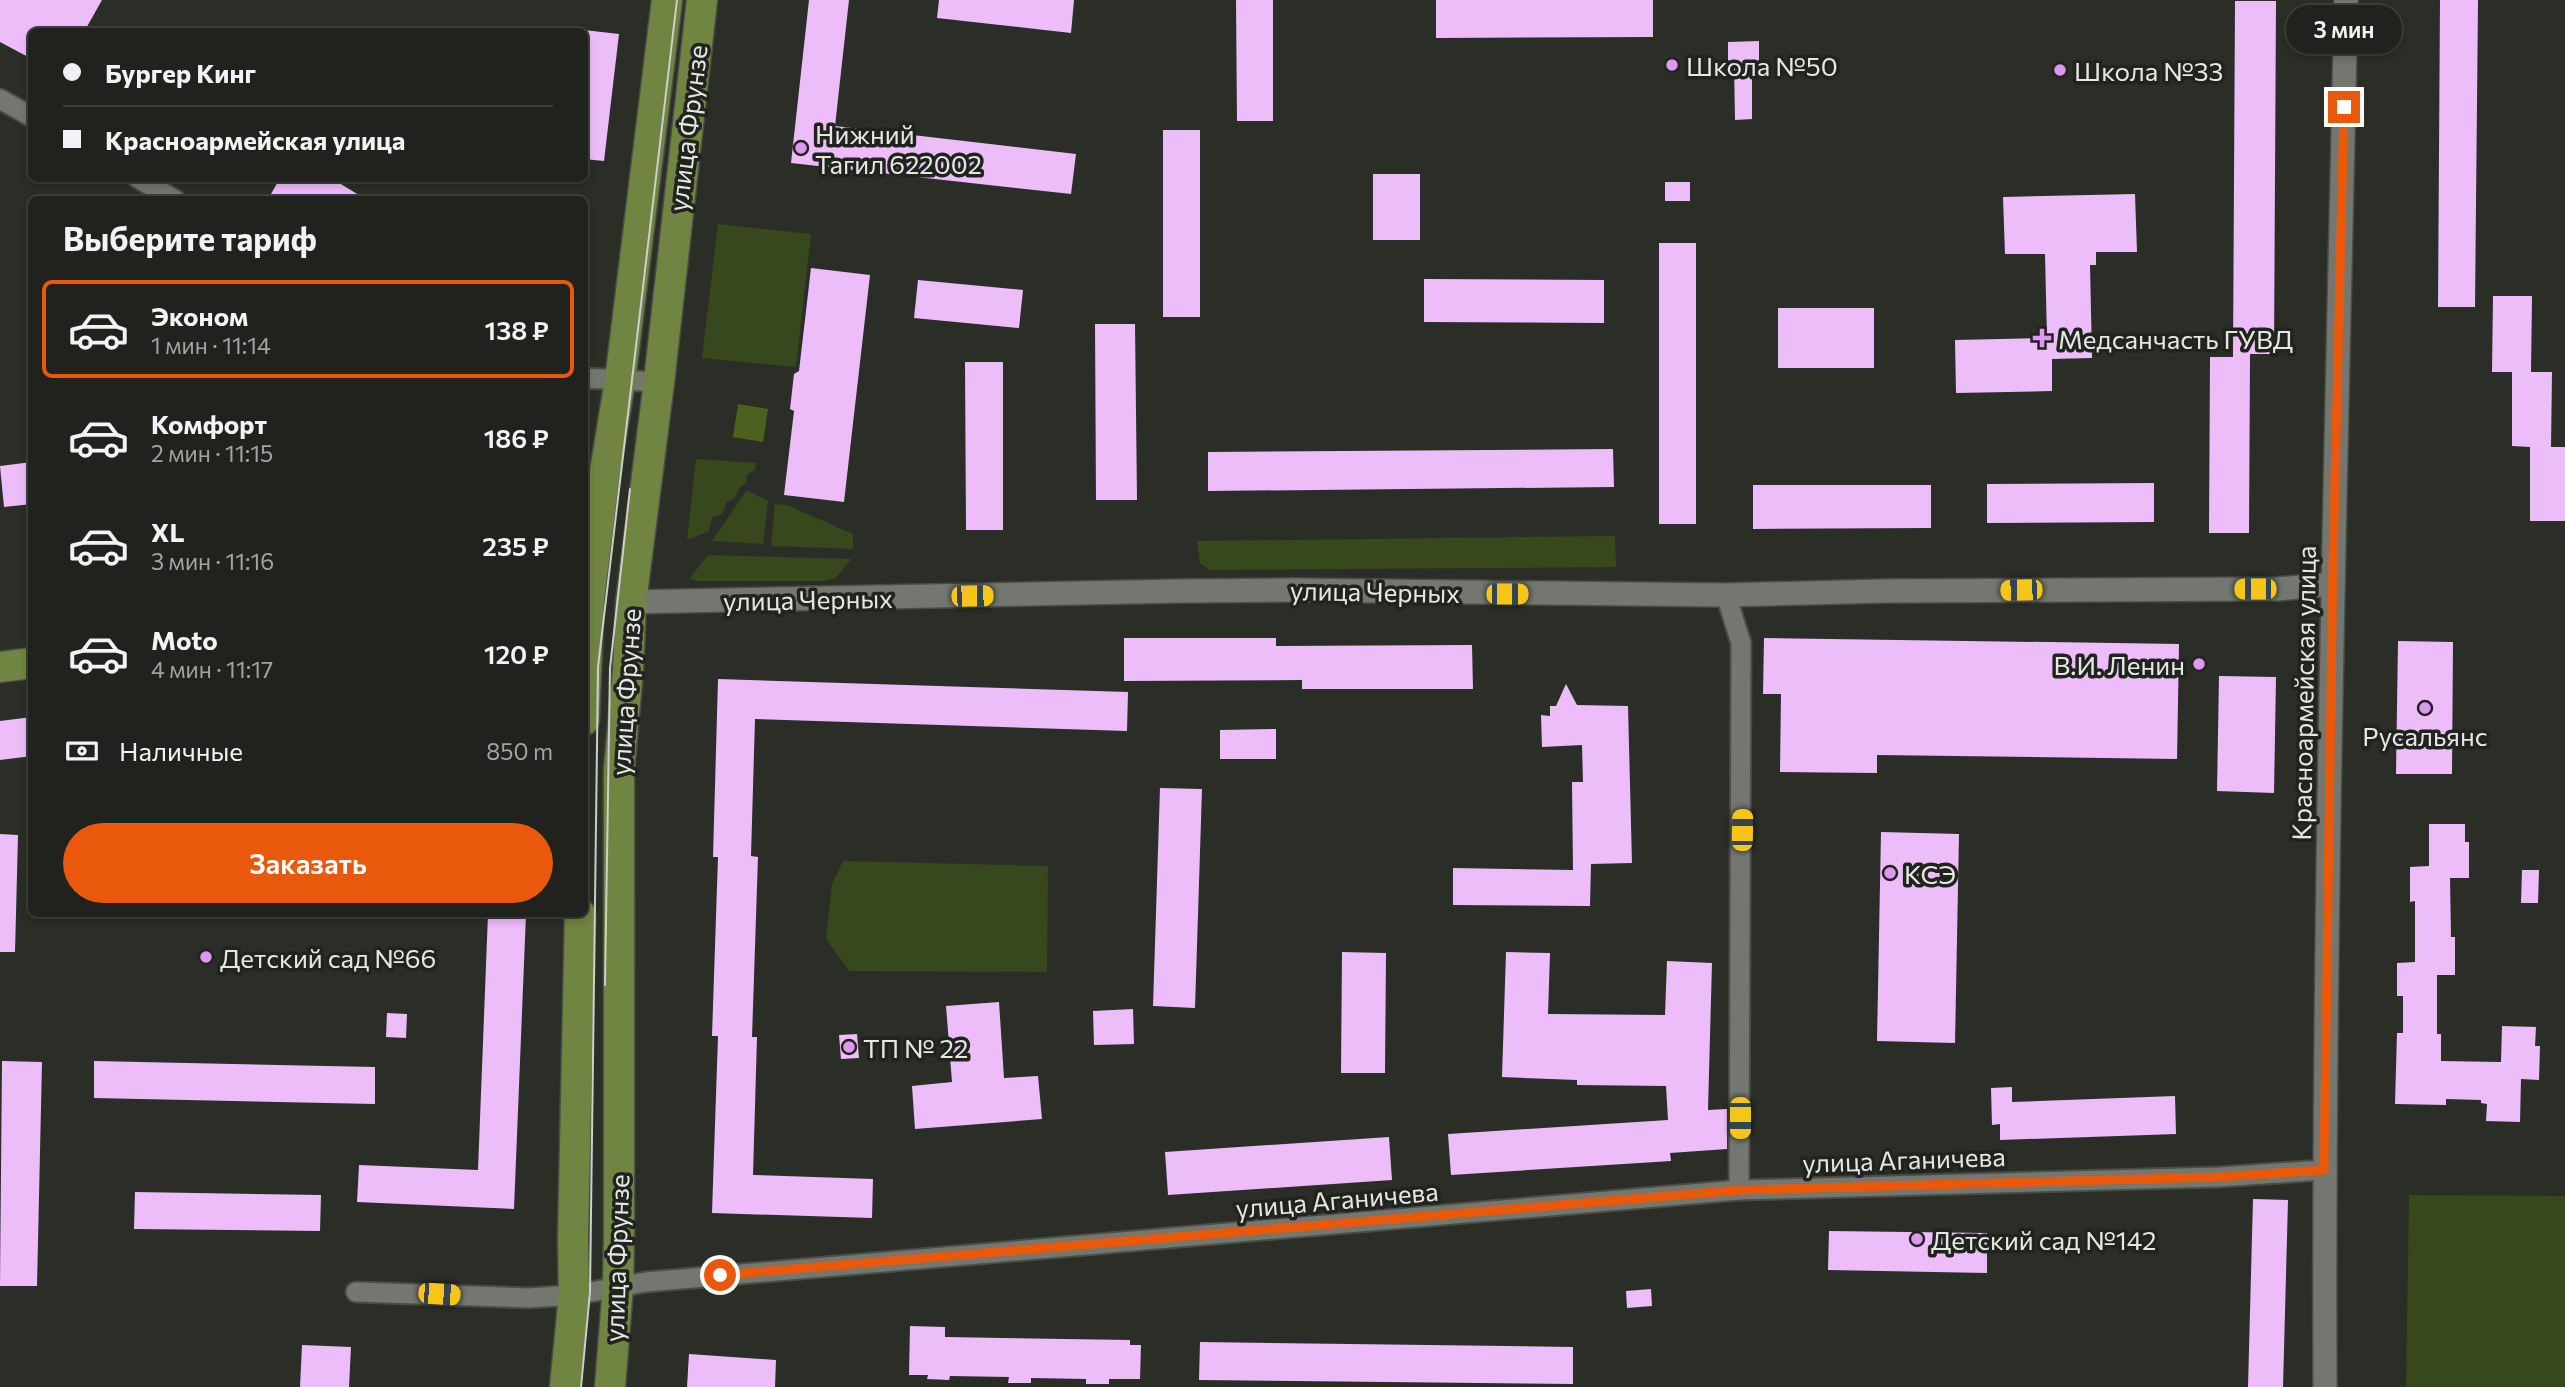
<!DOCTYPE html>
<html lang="ru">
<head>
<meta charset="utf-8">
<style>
	body { margin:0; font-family:Commissioner,sans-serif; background:#2d2f2a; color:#f1f3f6; height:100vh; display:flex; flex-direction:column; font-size:26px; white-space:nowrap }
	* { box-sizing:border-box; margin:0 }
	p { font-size:23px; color:#a2a4a4 }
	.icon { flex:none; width:38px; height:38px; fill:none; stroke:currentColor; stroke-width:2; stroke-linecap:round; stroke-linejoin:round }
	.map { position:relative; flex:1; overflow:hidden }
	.drawer { position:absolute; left:28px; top:196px; width:560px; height:721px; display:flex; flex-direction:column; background:#20221d; border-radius:10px; box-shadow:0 4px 10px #0003,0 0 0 2px #3d3f3b }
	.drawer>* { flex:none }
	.top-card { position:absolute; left:28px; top:28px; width:560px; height:154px; border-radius:10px; box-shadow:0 4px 10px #0003,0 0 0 2px #3d3f3b; display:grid; align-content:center; height:154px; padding:0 35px; background:#20221d }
	.end { position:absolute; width:32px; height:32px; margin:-16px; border:9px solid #ea580c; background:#fff; box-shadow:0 0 0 4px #fff }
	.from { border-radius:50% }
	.bubble { position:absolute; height:49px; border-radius:24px; background:#20221d; box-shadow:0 4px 10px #0003,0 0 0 2px #3d3f3b; font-size:23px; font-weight:600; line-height:49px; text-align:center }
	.car { position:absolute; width:21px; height:42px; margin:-21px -10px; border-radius:9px; box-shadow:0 0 5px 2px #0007; background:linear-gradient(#f5c518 24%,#345 0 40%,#f5c518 0 76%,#345 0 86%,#f5c518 0) }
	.top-card b { display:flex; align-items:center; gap:24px; height:66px; font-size:26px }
	.top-card b+b { border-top:2px solid #3d3f3b }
	.top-card i { width:18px; height:18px; background:#f1f3f6 }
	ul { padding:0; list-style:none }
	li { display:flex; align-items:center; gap:21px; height:98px; margin:0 14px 10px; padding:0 21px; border:4px solid transparent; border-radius:10px }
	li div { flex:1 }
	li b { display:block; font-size:26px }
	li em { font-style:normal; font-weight:600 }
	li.active { border-color:#ea580c }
	li>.icon { width:63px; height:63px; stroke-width:1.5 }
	h2 { padding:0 35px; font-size:32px; line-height:84px }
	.pay { display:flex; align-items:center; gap:18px; height:77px; padding:0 35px; font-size:26px }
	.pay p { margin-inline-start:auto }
	.primary-button { display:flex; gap:14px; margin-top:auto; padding:14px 35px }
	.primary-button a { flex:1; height:80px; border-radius:42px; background:#ea580c; color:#fff; font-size:28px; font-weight:600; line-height:80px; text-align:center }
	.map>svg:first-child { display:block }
	.green { fill:#38481d }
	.forest { fill:#4b621e }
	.building { fill:#edbdfa }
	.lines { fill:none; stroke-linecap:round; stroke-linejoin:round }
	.minor-casing { stroke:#4a4c47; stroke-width:23 }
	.tertiary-casing { stroke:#4a4c47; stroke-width:26 }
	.primary-casing { stroke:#4a4c47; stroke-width:33 }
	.minor { stroke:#73776f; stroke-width:19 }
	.tertiary { stroke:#73776f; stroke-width:23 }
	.primary { stroke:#6f8541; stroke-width:30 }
	.tram { stroke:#cdcfcb; stroke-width:2 }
	.route { stroke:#ea580c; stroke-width:9 }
	.poi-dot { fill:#df98f1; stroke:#21241e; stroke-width:2.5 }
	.labels { text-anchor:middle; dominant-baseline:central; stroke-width:7; stroke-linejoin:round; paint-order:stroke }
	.poi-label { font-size:26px; fill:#e5e7e3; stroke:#21241e; text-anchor:start }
	.street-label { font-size:26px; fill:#e5e7e3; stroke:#21241e }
</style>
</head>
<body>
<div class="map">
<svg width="2565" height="1387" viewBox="0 0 2565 1387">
	<rect width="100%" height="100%" fill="#2b2e27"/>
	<g class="green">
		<polygon points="718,224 811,234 796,367 702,358"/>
		<polygon points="696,459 756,463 755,470 747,475 746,483 739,488 735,498 727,502 722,514 712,518 709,531 687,540"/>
		<polygon points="747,490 768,501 763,544 712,541"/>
		<polygon points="775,504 787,505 853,534 853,549 771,546"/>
		<polygon points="1615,536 1616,567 1210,570 1200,563 1197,541"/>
		<polygon points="708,555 851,559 836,578 824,581 696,581 690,578"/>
		<polygon points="843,861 1048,866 1047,972 849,971 826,939 832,884"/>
		<polygon points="2409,1195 2565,1196 2565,1387 2406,1387"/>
	</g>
	<polygon class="forest" points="738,404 768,409 763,442 733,437"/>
	<g class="building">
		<polygon points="0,0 102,0 84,32 32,32 32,59 0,42"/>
		<polygon points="809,0 849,0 835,126 1076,154 1071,194 791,163"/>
		<polygon points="939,0 1074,0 1071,33 937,18"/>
		<polygon points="1236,0 1273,0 1273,121 1237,121"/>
		<polygon points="1436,0 1653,0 1653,37 1436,38"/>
		<polygon points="2440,0 2478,0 2475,307 2438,307"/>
		<polygon points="2235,1 2276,1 2274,354 2250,354 2249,533 2209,533 2210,357 2233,357"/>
		<polygon points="584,30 619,34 604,161 584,159"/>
		<polygon points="1759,41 1759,62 1752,62 1752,119 1735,120 1734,62 1728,62 1728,42"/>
		<rect x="1163" y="130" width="37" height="187"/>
		<rect x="1373" y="174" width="47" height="66"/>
		<polygon points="280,178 331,178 367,200 281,200 271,194"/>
		<rect x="1665" y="182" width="25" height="19"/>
		<polygon points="2135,194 2137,252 2096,252 2096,265 2090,265 2092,358 2052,359 2052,391 1956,393 1955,340 2047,338 2045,254 2005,254 2003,197"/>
		<rect x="1659" y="243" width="37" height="281"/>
		<polygon points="811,268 870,275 844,502 784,495 794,411 790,409 794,374 799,371"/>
		<polygon points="1424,279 1604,280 1604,323 1424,322"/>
		<polygon points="918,280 1023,290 1019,328 914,318"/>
		<polygon points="2493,296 2532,296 2531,372 2552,372 2551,447 2565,447 2565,521 2530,521 2530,447 2512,446 2512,372 2492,372"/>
		<rect x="1778" y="308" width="96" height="60"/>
		<polygon points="1095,324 1135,324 1137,500 1096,500"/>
		<polygon points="965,362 1003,362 1003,530 966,530"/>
		<polygon points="1613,449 1614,487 1208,491 1208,452"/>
		<polygon points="32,462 32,504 4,507 0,466"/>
		<polygon points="2154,483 2154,522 1987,523 1987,484"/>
		<polygon points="1753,485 1931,485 1931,528 1753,529"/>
		<polygon points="1124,638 1276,638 1276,646 1472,645 1473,689 1302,689 1302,680 1124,681"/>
		<polygon points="1764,638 2179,644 2177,759 1877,755 1877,773 1780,772 1781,694 1763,694"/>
		<polygon points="2398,641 2453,642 2452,774 2396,774"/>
		<polygon points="2219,676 2276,677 2274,793 2217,791"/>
		<polygon points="718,679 1128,692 1127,731 755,719 751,856 758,857 752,1037 757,1037 753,1175 873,1179 872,1218 712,1213 718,1036 712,1036 718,857 713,857"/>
		<polygon points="1566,684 1577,705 1628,706 1632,863 1591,864 1590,906 1453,905 1453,868 1573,870 1572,782 1583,782 1582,745 1542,747 1541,715 1550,716 1550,706 1556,706"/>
		<polygon points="32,717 32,756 0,760 0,721"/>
		<polygon points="1276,729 1276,759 1220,759 1220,730"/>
		<polygon points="1160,788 1202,789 1195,1008 1153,1006"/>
		<polygon points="2429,824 2465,824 2465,842 2469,842 2469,878 2450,878 2451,937 2455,937 2455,975 2437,975 2437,1034 2441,1034 2441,1061 2501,1062 2502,1026 2536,1027 2535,1046 2540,1046 2539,1080 2521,1079 2520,1122 2486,1121 2487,1104 2481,1103 2481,1100 2446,1099 2446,1105 2395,1104 2397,1033 2403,1033 2403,996 2397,996 2397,963 2415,962 2415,901 2410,902 2410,867 2429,866"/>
		<polygon points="1881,832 1959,834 1955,1043 1877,1041"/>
		<polygon points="0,834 18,835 15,952 0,952"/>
		<polygon points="2522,870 2539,870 2538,903 2521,903"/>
		<polygon points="488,914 526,914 514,1209 357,1202 359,1165 478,1170"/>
		<polygon points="1342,952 1386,953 1385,1073 1341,1073"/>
		<polygon points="1506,952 1550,953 1548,1014 1665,1015 1667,961 1712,963 1708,1110 1727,1109 1727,1149 1670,1153 1671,1161 1451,1175 1448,1134 1668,1120 1666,1086 1577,1085 1577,1080 1502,1077"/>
		<polygon points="999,1002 1004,1078 1038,1076 1042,1119 915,1129 912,1086 952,1082 946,1006"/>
		<polygon points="1133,1009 1134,1044 1094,1045 1093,1011"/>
		<polygon points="387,1013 407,1014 406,1038 386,1037"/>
		<polygon points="857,1034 859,1058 841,1059 839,1035"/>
		<polygon points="2,1061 42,1062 37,1286 0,1286"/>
		<polygon points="94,1061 375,1067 375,1104 94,1098"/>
		<polygon points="2012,1087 2012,1102 2175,1096 2176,1134 2000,1140 2000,1124 1992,1125 1991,1088"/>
		<polygon points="1389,1137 1392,1180 1168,1195 1165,1152"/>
		<polygon points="135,1192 321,1195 320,1231 134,1229"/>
		<polygon points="2253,1199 2288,1200 2283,1387 2248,1387"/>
		<polygon points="1829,1231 1987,1233 1987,1273 1828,1270"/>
		<polygon points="1651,1289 1652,1306 1627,1308 1626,1291"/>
		<polygon points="910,1326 945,1327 945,1337 1130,1340 1130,1345 1141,1345 1140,1379 1109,1379 1109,1384 1086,1384 1086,1379 1031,1378 1031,1383 1008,1383 1009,1377 950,1376 949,1380 927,1379 928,1375 909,1375"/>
		<polygon points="1200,1342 1573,1347 1573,1384 1199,1380"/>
		<polygon points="302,1345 351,1347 349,1387 300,1387"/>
		<polygon points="689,1354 776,1360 775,1387 687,1387"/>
	</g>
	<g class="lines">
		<g class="minor-casing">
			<g id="minor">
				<polyline points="0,99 32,117"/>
				<polyline points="138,178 175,200"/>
				<polyline points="584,378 659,382"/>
				<polyline points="1726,595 1741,643 1739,1190"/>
				<polyline points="356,1292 529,1298 574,1295 646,1282 1739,1190 2218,1177 2324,1170"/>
			</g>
		</g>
		<g class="tertiary-casing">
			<g id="tertiary">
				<polyline points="631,602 1180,591 1294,590 1726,595 1883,591 2277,589 2333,584"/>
				<path d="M 2325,1387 C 2323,925 2336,462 2346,0"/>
			</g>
		</g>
		<g class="primary-casing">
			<g id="primary">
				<polyline points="0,667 32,663"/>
				<polyline points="584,720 589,599 605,471 620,381 667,0"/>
				<polyline points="565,1387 574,1295 573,1239 580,914"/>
				<polyline points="610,1387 618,1286 619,1239 619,770 628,670 631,602 659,382 702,0"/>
			</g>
		</g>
		<use href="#minor" class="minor"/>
		<use href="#tertiary" class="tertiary"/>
		<use href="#primary" class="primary"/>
		<g class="tram">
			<polyline points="605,985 610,668 630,489"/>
			<polyline points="581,1387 590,1292 598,667 677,0"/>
		</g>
	</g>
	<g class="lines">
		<polyline class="route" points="720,1275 1740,1190 2218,1177 2324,1170 2333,564 2344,107"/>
	</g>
	<g class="poi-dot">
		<circle cx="1672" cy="65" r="7"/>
		<circle cx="2060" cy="70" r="7"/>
		<circle cx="801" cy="148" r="7"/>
		<path d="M2038.5 327.5h7v7h7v7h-7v7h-7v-7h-7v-7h7z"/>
		<circle cx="2199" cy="664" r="7"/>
		<circle cx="2425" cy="708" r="7"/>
		<circle cx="1890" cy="873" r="7"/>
		<circle cx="206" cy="957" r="7"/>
		<circle cx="849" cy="1047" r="7"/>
		<circle cx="1917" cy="1239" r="7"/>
	</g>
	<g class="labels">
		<g class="poi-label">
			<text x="1686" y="65">Школа №50</text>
			<text x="2074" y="70">Школа №33</text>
			<text x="815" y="133">Нижний<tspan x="815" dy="30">Тагил 622002</tspan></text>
			<text x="2058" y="338">Медсанчасть ГУВД</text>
			<text x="2185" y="664" text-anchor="end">В.И. Ленин</text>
			<text x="2425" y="735" text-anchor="middle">Русальянс</text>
			<text x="1904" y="873">КСЭ</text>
			<text x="220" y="957">Детский сад №66</text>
			<text x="863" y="1047">ТП № 22</text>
			<text x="1931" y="1239">Детский сад №142</text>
		</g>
		<g class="street-label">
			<text transform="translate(687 128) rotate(-83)">улица Фрунзе</text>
			<text transform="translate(1375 591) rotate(1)">улица Черных</text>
			<text transform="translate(808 599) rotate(-1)">улица Черных</text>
			<text transform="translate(625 692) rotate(-86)">улица Фрунзе</text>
			<text transform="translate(2303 693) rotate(-89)">Красноармейская улица</text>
			<text transform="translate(1904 1159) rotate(-2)">улица Аганичева</text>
			<text transform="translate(1337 1199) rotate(-5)">улица Аганичева</text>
			<text transform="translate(616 1258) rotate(-88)">улица Фрунзе</text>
		</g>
	</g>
</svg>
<i class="end from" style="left:720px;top:1275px"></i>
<i class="end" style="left:2344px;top:107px"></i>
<div class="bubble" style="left:2286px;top:5px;width:116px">3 мин</div>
<i class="car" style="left:2255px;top:589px;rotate:270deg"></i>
<i class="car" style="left:2021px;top:590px;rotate:269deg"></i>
<i class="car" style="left:1507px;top:594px;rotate:90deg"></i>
<i class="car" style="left:972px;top:596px;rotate:89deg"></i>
<i class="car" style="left:1742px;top:830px;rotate:1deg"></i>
<i class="car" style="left:1740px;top:1118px;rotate:180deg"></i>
<i class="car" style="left:439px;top:1294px;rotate:94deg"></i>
<div class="top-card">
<b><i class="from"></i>Бургер Кинг</b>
<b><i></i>Красноармейская улица</b>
</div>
<section class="drawer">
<h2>Выберите тариф</h2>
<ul>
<li class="active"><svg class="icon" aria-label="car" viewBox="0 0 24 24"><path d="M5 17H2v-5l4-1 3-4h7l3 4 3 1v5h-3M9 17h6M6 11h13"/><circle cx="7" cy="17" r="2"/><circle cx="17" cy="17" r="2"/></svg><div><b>Эконом</b><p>1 мин · 11:14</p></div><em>138 ₽</em></li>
<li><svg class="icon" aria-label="car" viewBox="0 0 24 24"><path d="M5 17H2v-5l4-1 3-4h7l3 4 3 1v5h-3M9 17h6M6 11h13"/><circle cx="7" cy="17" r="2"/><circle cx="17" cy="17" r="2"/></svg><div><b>Комфорт</b><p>2 мин · 11:15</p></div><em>186 ₽</em></li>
<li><svg class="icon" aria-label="car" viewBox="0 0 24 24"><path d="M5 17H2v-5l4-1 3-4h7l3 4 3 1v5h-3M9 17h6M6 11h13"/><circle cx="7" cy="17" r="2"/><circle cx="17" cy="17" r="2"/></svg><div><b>XL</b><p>3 мин · 11:16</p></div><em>235 ₽</em></li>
<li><svg class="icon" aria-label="car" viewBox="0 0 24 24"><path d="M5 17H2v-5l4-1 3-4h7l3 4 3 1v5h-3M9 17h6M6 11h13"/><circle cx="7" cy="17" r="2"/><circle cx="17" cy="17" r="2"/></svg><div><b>Moto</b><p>4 мин · 11:17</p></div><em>120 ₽</em></li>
</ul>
<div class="pay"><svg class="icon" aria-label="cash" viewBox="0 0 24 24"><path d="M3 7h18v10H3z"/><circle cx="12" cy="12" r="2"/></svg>Наличные<p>850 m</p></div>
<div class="primary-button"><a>Заказать</a></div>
</section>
</div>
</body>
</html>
